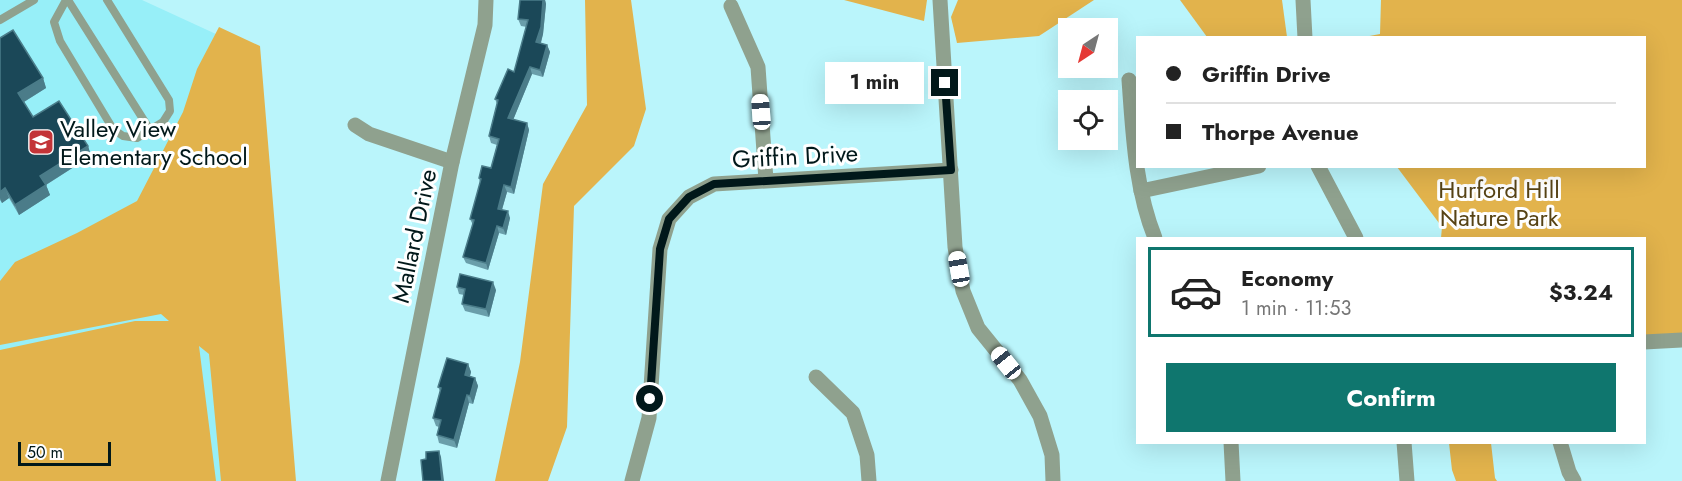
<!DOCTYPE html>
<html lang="en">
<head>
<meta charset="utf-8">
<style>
	body { margin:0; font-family:Jost,sans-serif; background:#f6f6f6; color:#222; height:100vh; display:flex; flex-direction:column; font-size:22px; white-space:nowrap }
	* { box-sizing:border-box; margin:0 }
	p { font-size:20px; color:#767676 }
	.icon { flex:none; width:33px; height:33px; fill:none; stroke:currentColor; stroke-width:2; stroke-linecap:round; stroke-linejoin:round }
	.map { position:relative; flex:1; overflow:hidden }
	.details { position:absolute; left:1136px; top:237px; width:510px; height:207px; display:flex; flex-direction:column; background:#fff; border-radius:0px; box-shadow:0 6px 24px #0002 }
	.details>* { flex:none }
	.hud { position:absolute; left:1136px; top:36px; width:510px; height:132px; border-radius:0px; box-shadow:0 6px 24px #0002; display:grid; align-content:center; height:132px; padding:0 30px; background:#fff }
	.needle { width:39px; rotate:216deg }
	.fabs { position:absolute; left:1058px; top:18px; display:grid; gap:12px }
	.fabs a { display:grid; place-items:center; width:60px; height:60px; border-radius:0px; background:#fff; box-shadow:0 6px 24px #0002; font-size:30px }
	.scale { position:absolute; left:18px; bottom:15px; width:93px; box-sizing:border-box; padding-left:6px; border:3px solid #01181a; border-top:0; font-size:16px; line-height:21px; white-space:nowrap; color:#01181a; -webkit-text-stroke:4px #fff; paint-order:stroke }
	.end { position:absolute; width:27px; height:27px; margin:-14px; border:8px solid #01181a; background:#fff; box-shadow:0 0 0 3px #fff }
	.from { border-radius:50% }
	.bubble { position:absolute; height:42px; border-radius:0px; background:#fff; box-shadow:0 6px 24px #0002; font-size:20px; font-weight:700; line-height:42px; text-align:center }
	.car { position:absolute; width:18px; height:36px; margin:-18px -9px; border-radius:8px; box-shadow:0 0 4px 2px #0007; background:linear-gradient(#fff 24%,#345 0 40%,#fff 0 76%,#345 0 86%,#fff 0) }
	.hud b { display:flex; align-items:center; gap:21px; height:57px; font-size:22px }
	.hud b+b { border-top:2px solid #e0e0e0 }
	.hud i { width:15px; height:15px; background:#222 }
	ul { padding:10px 0 0; list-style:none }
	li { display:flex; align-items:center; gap:18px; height:90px; margin:0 12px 9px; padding:0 18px; border:3px solid transparent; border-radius:0px }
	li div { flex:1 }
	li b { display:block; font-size:22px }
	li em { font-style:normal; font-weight:700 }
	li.on { border-color:#0f766e }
	li>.icon { width:54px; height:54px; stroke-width:1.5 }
	.button { display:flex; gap:12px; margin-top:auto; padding:12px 30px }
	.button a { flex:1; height:69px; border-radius:0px; background:#0f766e; color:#fff; font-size:24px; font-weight:700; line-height:69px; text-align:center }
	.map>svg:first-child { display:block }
	.built { fill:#97eff8 }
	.green { fill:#e2b34c }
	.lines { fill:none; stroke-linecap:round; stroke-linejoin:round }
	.service { stroke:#8fa18e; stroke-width:8 }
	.minor { stroke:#8fa18e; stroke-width:15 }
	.wall { fill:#6a9eaa }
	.shaded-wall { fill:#4b7c89 }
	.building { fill:#1b4858; stroke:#4b7c89; stroke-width:1.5 }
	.route { stroke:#01181a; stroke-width:8 }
	.labels { text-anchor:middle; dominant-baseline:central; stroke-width:6; stroke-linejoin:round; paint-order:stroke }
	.poi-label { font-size:24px; fill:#01181a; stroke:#fff; text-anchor:start }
	.street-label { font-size:24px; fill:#01181a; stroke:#fff }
	.park-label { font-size:24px; fill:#574315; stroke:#fff }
</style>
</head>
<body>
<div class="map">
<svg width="1682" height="481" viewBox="0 0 1682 481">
	<rect width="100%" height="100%" fill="#baf5fb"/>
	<polygon class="built" points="0,0 142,0 255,52 290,481 0,481"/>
	<g class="green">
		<polygon points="585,0 631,0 646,109 634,146 574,206 567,427 548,481 495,481 520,362 543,184 587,105"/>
		<polygon points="844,0 927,0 924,21"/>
		<polygon points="958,0 1094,0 1039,36 957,43 951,17"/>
		<polygon points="1180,0 1282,0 1287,37 1207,37"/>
		<polygon points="1381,0 1682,0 1682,340 1644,342 1644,238 1441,238 1442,227 1397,167 1644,166 1644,38 1359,38 1380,34"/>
		<polygon points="219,27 260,46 296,481 221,481 209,354 199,346 216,481 0,481 0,350 135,321 169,321 161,314 0,345 0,281 15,262 77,233 137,201 183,112 197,69"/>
		<polygon points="1449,443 1491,443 1495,478 1497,481 1456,481 1452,470"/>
	</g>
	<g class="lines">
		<g class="service">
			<polyline points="66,0 54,22 60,41 113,129 123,136 137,138 163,122 170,111 169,100 107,0"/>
			<polyline points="68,0 150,130"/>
			<polyline points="0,20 34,0"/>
		</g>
		<g class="minor">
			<polyline points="940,0 955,247 963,291 978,328 1020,380 1040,416 1052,455 1053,481"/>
			<polyline points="1303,0 1305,38"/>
			<polyline points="731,6 758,67 766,180"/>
			<path d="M 1129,80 C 1133,134 1135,188 1155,238"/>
			<polyline points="355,125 369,134 452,162"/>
			<polyline points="1318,166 1356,238"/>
			<polyline points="1141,191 1259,166"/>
			<polyline points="1644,342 1682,340"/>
			<polyline points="816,377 853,413 867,455 869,481"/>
			<polyline points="1231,442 1233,481"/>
			<polyline points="1404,442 1407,481"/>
			<polyline points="1560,442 1569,472 1574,481"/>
			<polyline points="388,481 452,162 485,25 486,0"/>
			<polyline points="632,481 649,418 660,249 669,219 689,197 714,184 951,170"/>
		</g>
	</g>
	<g class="wall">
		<polygon points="520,0 545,0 546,4 543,34 541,43 547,45 550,52 543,77 532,74 513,120 527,123 529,130 514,194 507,192 502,210 510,218 506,235 499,233 488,270 466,263 463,257 473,225 470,219 480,183 479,178 491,168 497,145 491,143 489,136 497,104 495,99 514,72 527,27 521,26 518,19"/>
		<polygon points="0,38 43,78 46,88 24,102 33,117 88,146 91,156 46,185 50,195 19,215 9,198 2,203 0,200"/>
		<polygon points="457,287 496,290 489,317 465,311 462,304 464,295 459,294"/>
		<polygon points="468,364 471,372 470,376 475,378 478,386 473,404 469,403 457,448 439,443 437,435 439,427 436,426 433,418 440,391 438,387"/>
	</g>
	<g class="shaded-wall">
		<polygon points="543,0 545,0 546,4 543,34 539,49 536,42"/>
		<polygon points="547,45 550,52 543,77 540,70"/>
		<polygon points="530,67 532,74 511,125 508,118"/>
		<polygon points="43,78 46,88 22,103 18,93"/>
		<polygon points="527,123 529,130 514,194 511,187"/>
		<polygon points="88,146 91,156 44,186 40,176"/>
		<polygon points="46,185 50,195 19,215 15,205"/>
		<polygon points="504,185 507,192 500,216 498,209"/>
		<polygon points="5,188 9,198 2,203 0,198 0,192"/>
		<polygon points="508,211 510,218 506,235 503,228"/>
		<polygon points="497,226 499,233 488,270 486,263"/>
		<polygon points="493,282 496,290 489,317 486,309"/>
		<polygon points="468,364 471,372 468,383 465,375"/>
		<polygon points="475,378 478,386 473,404 470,396"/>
		<polygon points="467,395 469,403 457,448 454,440"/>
		<polygon points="439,451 441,457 444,481 442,481"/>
	</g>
	<g class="building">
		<polygon points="520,0 543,0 541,27 536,42 547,45 540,70 530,67 508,118 527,123 511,187 504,185 498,209 508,211 503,228 497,226 486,263 463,257 474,220 470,219 481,179 479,178 482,166 491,168 499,139 489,136 498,100 495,99 508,69 514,72 528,20 518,19"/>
		<polygon points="13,30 43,78 18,93 33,117 59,101 88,146 40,176 46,185 15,205 5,188 0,192 0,38"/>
		<polygon points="460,274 493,282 486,309 462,304 465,289 457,287"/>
		<polygon points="447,358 468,364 465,375 475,378 470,396 467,395 454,440 437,435 441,420 433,418 441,388 438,387"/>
		<polygon points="439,451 442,481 423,481 421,460 426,459 426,452"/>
	</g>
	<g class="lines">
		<polyline class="route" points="650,399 660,249 669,219 689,197 714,184 951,170 945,83"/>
	</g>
	<defs>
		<g id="school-square" transform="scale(1.35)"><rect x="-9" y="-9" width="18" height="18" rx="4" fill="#c33438" stroke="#fff"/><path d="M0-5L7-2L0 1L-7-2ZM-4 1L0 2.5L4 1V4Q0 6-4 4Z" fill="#fff"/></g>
	</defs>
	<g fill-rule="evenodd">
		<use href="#school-square" x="41" y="142"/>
	</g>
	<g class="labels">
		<g class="poi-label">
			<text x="60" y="128">Valley View<tspan x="60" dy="28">Elementary School</tspan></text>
		</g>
		<g class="street-label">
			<text transform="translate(795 156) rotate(-3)">Griffin Drive</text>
			<text transform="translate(414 236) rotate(-78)">Mallard Drive</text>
		</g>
		<g class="park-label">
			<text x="1499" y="189">Hurford Hill<tspan x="1499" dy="28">Nature Park</tspan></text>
		</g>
	</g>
</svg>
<div class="fabs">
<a><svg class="needle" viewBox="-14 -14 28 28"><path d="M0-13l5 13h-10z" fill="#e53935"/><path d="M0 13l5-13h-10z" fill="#767676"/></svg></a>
<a><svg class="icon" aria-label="locate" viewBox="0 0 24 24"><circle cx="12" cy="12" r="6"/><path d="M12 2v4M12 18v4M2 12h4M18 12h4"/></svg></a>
</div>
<div class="scale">50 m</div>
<i class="end from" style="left:650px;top:399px"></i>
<i class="end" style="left:945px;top:83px"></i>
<div class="bubble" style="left:825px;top:62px;width:99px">1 min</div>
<i class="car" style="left:761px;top:112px;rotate:356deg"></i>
<i class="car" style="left:959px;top:269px;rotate:350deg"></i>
<i class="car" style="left:1006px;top:363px;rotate:321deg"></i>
<div class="hud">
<b><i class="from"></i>Griffin Drive</b>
<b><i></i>Thorpe Avenue</b>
</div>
<section class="details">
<ul>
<li class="on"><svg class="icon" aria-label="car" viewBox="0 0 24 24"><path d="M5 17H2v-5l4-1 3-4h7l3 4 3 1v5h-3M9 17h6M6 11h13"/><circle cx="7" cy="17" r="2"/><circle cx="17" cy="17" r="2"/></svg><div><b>Economy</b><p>1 min · 11:53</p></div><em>$3.24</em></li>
</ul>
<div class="button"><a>Confirm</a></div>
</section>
</div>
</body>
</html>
